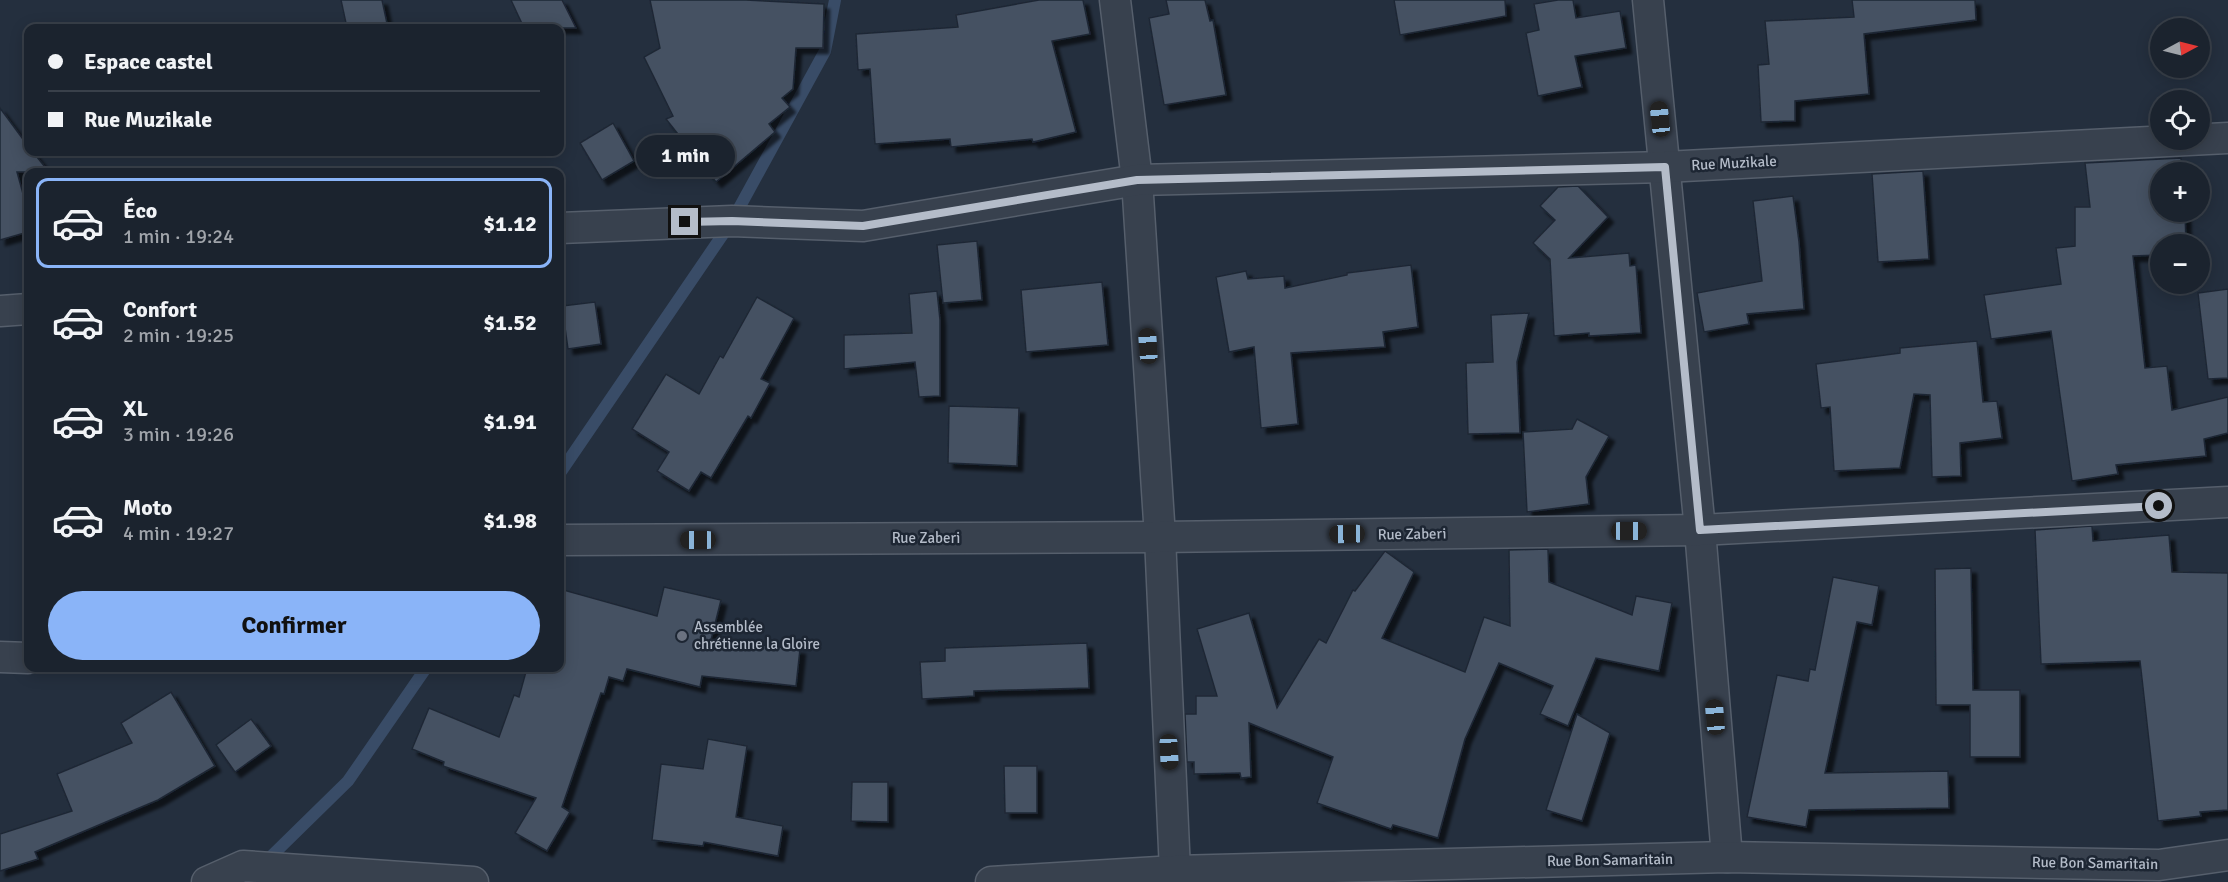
<!DOCTYPE html>
<html lang="fr">
<head>
<meta charset="utf-8">
<style>
	body { margin:0; font-family:Signika,sans-serif; background:#242b36; color:#f1f3f6; height:100vh; display:flex; flex-direction:column; font-size:22px; white-space:nowrap }
	* { box-sizing:border-box; margin:0 }
	p { font-size:20px; color:#a0a4aa }
	.icon { flex:none; width:33px; height:33px; fill:none; stroke:currentColor; stroke-width:2; stroke-linecap:round; stroke-linejoin:round }
	.map { position:relative; flex:1; overflow:hidden }
	.details { position:absolute; left:24px; top:168px; width:540px; height:504px; display:flex; flex-direction:column; background:#1b232e; border-radius:12px; box-shadow:0 3px 15px #0003,0 0 0 2px #39404a }
	.details>* { flex:none }
	.guide { position:absolute; left:24px; top:24px; width:540px; height:132px; border-radius:12px; box-shadow:0 3px 15px #0003,0 0 0 2px #39404a; display:grid; align-content:center; height:132px; padding:0 24px; background:#1b232e }
	.needle { width:39px; rotate:83deg }
	.tools { position:absolute; left:2150px; top:18px; display:grid; gap:12px }
	.tools a { display:grid; place-items:center; width:60px; height:60px; border-radius:50%; background:#1b232e; box-shadow:0 3px 15px #0003,0 0 0 2px #39404a; font-size:30px }
	.end { position:absolute; width:27px; height:27px; margin:-14px; border:8px solid #b4bcc9; background:#111; box-shadow:0 0 0 3px #111 }
	.from { border-radius:50% }
	.bubble { position:absolute; height:42px; border-radius:21px; background:#1b232e; box-shadow:0 3px 15px #0003,0 0 0 2px #39404a; font-size:20px; font-weight:700; line-height:42px; text-align:center }
	.car { position:absolute; width:18px; height:36px; margin:-18px -9px; border-radius:8px; box-shadow:0 0 4px 2px #0007; background:linear-gradient(#222 24%,#8ab4d8 0 40%,#222 0 76%,#8ab4d8 0 86%,#222 0) }
	.guide b { display:flex; align-items:center; gap:21px; height:57px; font-size:22px }
	.guide b+b { border-top:2px solid #39404a }
	.guide i { width:15px; height:15px; background:#f1f3f6 }
	ul { padding:10px 0 0; list-style:none }
	li { display:flex; align-items:center; gap:18px; height:90px; margin:0 12px 9px; padding:0 12px; border:3px solid transparent; border-radius:12px }
	li div { flex:1 }
	li b { display:block; font-size:22px }
	li em { font-style:normal; font-weight:700 }
	li.on { border-color:#8ab4f8 }
	li>.icon { width:54px; height:54px; stroke-width:1.5 }
	.button { display:flex; gap:12px; margin-top:auto; padding:12px 24px }
	.button a { flex:1; height:69px; border-radius:36px; background:#8ab4f8; color:#111; font-size:24px; font-weight:700; line-height:69px; text-align:center }
	.map>svg:first-child { display:block }
	.lines { fill:none; stroke-linecap:round; stroke-linejoin:round }
	.stream { stroke:#394c67; stroke-width:12 }
	.building { fill:#455162; stroke:#1f2835; stroke-width:1.5; filter:url(#shadow) }
	.street-casing { stroke:#565f6c; stroke-width:33 }
	.street { stroke:#38414e; stroke-width:30 }
	.route { stroke:#b4bcc9; stroke-width:8 }
	.worship-dot { fill:#6b7280; stroke:#1d2633; stroke-width:2 }
	.labels { text-anchor:middle; dominant-baseline:central; stroke-width:5; stroke-linejoin:round; paint-order:stroke }
	.street-label { font-size:15px; fill:#b4bcc9; stroke:#1d2633 }
	.poi-label { font-size:15px; fill:#b4bcc9; stroke:#1d2633; text-anchor:start }
</style>
</head>
<body>
<div class="map">
<svg width="2228" height="882" viewBox="0 0 2228 882">
	<defs>
		<filter id="shadow"><feDropShadow dx="5.5" dy="5.5" stdDeviation="1.5" flood-color="#0009"/></filter>
	</defs>
	<rect width="100%" height="100%" fill="#242f3e"/>
	<g class="lines">
		<g class="stream">
			<polyline points="560,473 732,221 825,51 835,0"/>
			<polyline points="245,882 348,781 426,668"/>
		</g>
	</g>
	<g class="building">
		<polygon points="341,0 382,0 388,28 347,28"/>
		<polygon points="511,0 562,0 576,28 524,28"/>
		<polygon points="650,0 746,0 824,4 823,48 796,48 793,89 782,98 790,107 769,124 775,132 716,182 666,119 673,116 644,57 660,48"/>
		<polygon points="1039,0 1083,0 1090,34 1052,41 1076,132 1033,142 1032,139 951,147 950,139 875,144 870,69 858,70 856,34 958,27 956,15"/>
		<polygon points="1166,0 1205,0 1210,21 1213,20 1226,95 1164,105 1149,18 1169,14"/>
		<polygon points="1394,0 1505,0 1506,16 1400,35"/>
		<polygon points="1558,0 1573,0 1576,18 1620,11 1626,48 1575,56 1582,87 1538,96 1526,33 1539,30 1534,4"/>
		<polygon points="1852,0 1975,0 1976,20 1864,34 1869,94 1795,101 1795,121 1761,122 1758,65 1769,64 1765,21 1854,17"/>
		<polygon points="0,108 28,146 28,152 33,152 49,172 17,172 28,212 28,232 0,240"/>
		<polygon points="613,123 634,161 602,180 580,143"/>
		<polygon points="2181,158 2182,172 2160,172 2160,212 2185,212 2186,244 2160,244 2160,255 2133,256 2145,368 2167,366 2172,410 2228,397 2228,433 2204,439 2206,456 2116,465 2118,474 2072,481 2051,331 1991,339 1984,295 2061,284 2056,248 2075,246 2075,207 2090,207 2085,163"/>
		<polygon points="1923,171 1929,259 1878,262 1872,174"/>
		<polygon points="1578,186 1608,217 1569,258 1629,253 1630,266 1636,265 1641,333 1589,336 1589,333 1554,336 1550,259 1533,243 1555,220 1540,206 1558,187"/>
		<polygon points="1793,196 1799,242 1804,309 1747,314 1749,324 1704,332 1697,293 1762,281 1753,201"/>
		<polygon points="977,241 982,300 943,303 937,245"/>
		<polygon points="1411,265 1418,327 1383,332 1385,347 1291,353 1298,424 1261,428 1254,347 1229,352 1216,277 1246,271 1248,279 1284,276 1285,288 1347,275 1347,273"/>
		<polygon points="1102,282 1108,345 1026,352 1021,290"/>
		<polygon points="2228,289 2228,378 2208,379 2198,293"/>
		<polygon points="937,291 940,320 940,396 919,397 915,362 844,369 844,335 912,333 909,294"/>
		<polygon points="757,297 794,318 761,379 770,383 751,418 748,416 711,478 701,472 689,491 657,471 669,452 632,429 666,374 699,394 720,356 723,358"/>
		<polygon points="595,302 601,344 568,349 562,306"/>
		<polygon points="1529,313 1517,362 1520,433 1468,434 1466,363 1493,362 1491,315"/>
		<polygon points="1977,341 1983,402 1997,401 2002,438 1960,443 1961,476 1932,477 1930,395 1914,394 1900,468 1834,471 1830,407 1821,408 1816,364 1900,353 1900,348"/>
		<polygon points="949,406 1019,408 1017,466 948,463"/>
		<polygon points="1577,419 1609,436 1586,477 1589,504 1527,512 1523,432 1572,429"/>
		<polygon points="2092,526 2093,541 2169,535 2172,572 2228,573 2228,810 2200,812 2201,816 2158,821 2140,661 2041,664 2035,530"/>
		<polygon points="1548,549 1549,582 1632,615 1636,596 1672,603 1659,671 1596,658 1568,726 1540,714 1553,686 1499,663 1465,739 1438,838 1393,825 1391,829 1317,803 1333,757 1249,723 1251,777 1241,778 1240,773 1194,774 1194,762 1187,762 1185,714 1196,714 1196,696 1217,696 1197,629 1249,613 1277,708 1319,639 1326,643 1353,590 1355,591 1385,551 1414,572 1382,638 1465,672 1484,617 1510,626 1509,550"/>
		<polygon points="1971,568 1973,690 2020,690 2020,757 1970,757 1970,705 1936,705 1935,569"/>
		<polygon points="1833,577 1879,586 1872,625 1857,622 1825,773 1948,771 1949,808 1809,810 1806,827 1747,817 1777,675 1808,681 1810,669 1815,670"/>
		<polygon points="664,587 721,600 711,640 800,649 796,686 702,676 700,687 627,669 623,681 609,677 604,694 601,693 562,807 570,812 547,851 515,833 536,798 443,766 444,762 412,749 429,708 499,737 514,695 519,697 527,668 560,668 560,589 657,616"/>
		<polygon points="1087,643 1089,688 974,691 974,696 922,699 920,662 945,661 945,648"/>
		<polygon points="171,692 215,766 158,800 35,852 38,859 0,871 0,834 72,811 57,774 132,743 121,723"/>
		<polygon points="1577,714 1610,733 1582,821 1546,810"/>
		<polygon points="251,719 271,746 235,772 216,745"/>
		<polygon points="708,739 747,746 736,817 783,826 778,856 704,842 703,846 652,840 661,764 703,769"/>
		<polygon points="1004,766 1037,766 1037,813 1005,813"/>
		<polygon points="852,782 888,782 888,822 851,821"/>
	</g>
	<g class="lines">
		<g class="street-casing">
			<g id="street">
				<polyline points="1115,0 1137,180 1160,537 1175,871"/>
				<polyline points="1648,0 1700,530 1727,857"/>
				<polyline points="560,228 732,221 863,226 1137,180 1665,167 2228,138"/>
				<polyline points="0,311 28,309"/>
				<polyline points="560,540 1160,537 1700,530 2228,502"/>
				<polyline points="0,657 28,658"/>
				<polyline points="207,882 243,866 473,882"/>
				<polyline points="991,882 1175,871 1727,857 2159,865 2228,855"/>
			</g>
		</g>
		<use href="#street" class="street"/>
	</g>
	<g class="lines">
		<polyline class="route" points="685,222 732,221 863,226 1137,180 1665,167 1700,530 2159,506"/>
	</g>
	<circle class="worship-dot" cx="682" cy="636" r="6"/>
	<g class="labels">
		<g class="street-label">
			<text transform="translate(1734 163) rotate(-3)">Rue Muzikale</text>
			<text transform="translate(1412 534) rotate(-1)">Rue Zaberi</text>
			<text x="926" y="538">Rue Zaberi</text>
			<text transform="translate(1610 860) rotate(-1)">Rue Bon Samaritain</text>
			<text transform="translate(2095 863) rotate(1)">Rue Bon Samaritain</text>
		</g>
		<g class="poi-label">
			<text x="694" y="627">Assemblée<tspan x="694" dy="17">chrétienne la Gloire</tspan></text>
		</g>
	</g>
</svg>
<div class="tools">
<a><svg class="needle" viewBox="-14 -14 28 28"><path d="M0-13l5 13h-10z" fill="#e53935"/><path d="M0 13l5-13h-10z" fill="#a0a4aa"/></svg></a>
<a><svg class="icon" aria-label="locate" viewBox="0 0 24 24"><circle cx="12" cy="12" r="6"/><path d="M12 2v4M12 18v4M2 12h4M18 12h4"/></svg></a>
<a>+</a>
<a>−</a>
</div>
<i class="end from" style="left:2159px;top:506px"></i>
<i class="end" style="left:685px;top:222px"></i>
<div class="bubble" style="left:636px;top:135px;width:99px">1 min</div>
<i class="car" style="left:1660px;top:119px;rotate:354deg"></i>
<i class="car" style="left:1148px;top:346px;rotate:356deg"></i>
<i class="car" style="left:1629px;top:531px;rotate:90deg"></i>
<i class="car" style="left:1347px;top:534px;rotate:269deg"></i>
<i class="car" style="left:698px;top:540px;rotate:270deg"></i>
<i class="car" style="left:1715px;top:717px;rotate:355deg"></i>
<i class="car" style="left:1169px;top:752px;rotate:177deg"></i>
<div class="guide">
<b><i class="from"></i>Espace castel</b>
<b><i></i>Rue Muzikale</b>
</div>
<section class="details">
<ul>
<li class="on"><svg class="icon" aria-label="car" viewBox="0 0 24 24"><path d="M5 17H2v-5l4-1 3-4h7l3 4 3 1v5h-3M9 17h6M6 11h13"/><circle cx="7" cy="17" r="2"/><circle cx="17" cy="17" r="2"/></svg><div><b>Éco</b><p>1 min · 19:24</p></div><em>$1.12</em></li>
<li><svg class="icon" aria-label="car" viewBox="0 0 24 24"><path d="M5 17H2v-5l4-1 3-4h7l3 4 3 1v5h-3M9 17h6M6 11h13"/><circle cx="7" cy="17" r="2"/><circle cx="17" cy="17" r="2"/></svg><div><b>Confort</b><p>2 min · 19:25</p></div><em>$1.52</em></li>
<li><svg class="icon" aria-label="car" viewBox="0 0 24 24"><path d="M5 17H2v-5l4-1 3-4h7l3 4 3 1v5h-3M9 17h6M6 11h13"/><circle cx="7" cy="17" r="2"/><circle cx="17" cy="17" r="2"/></svg><div><b>XL</b><p>3 min · 19:26</p></div><em>$1.91</em></li>
<li><svg class="icon" aria-label="car" viewBox="0 0 24 24"><path d="M5 17H2v-5l4-1 3-4h7l3 4 3 1v5h-3M9 17h6M6 11h13"/><circle cx="7" cy="17" r="2"/><circle cx="17" cy="17" r="2"/></svg><div><b>Moto</b><p>4 min · 19:27</p></div><em>$1.98</em></li>
</ul>
<div class="button"><a>Confirmer</a></div>
</section>
</div>
</body>
</html>
